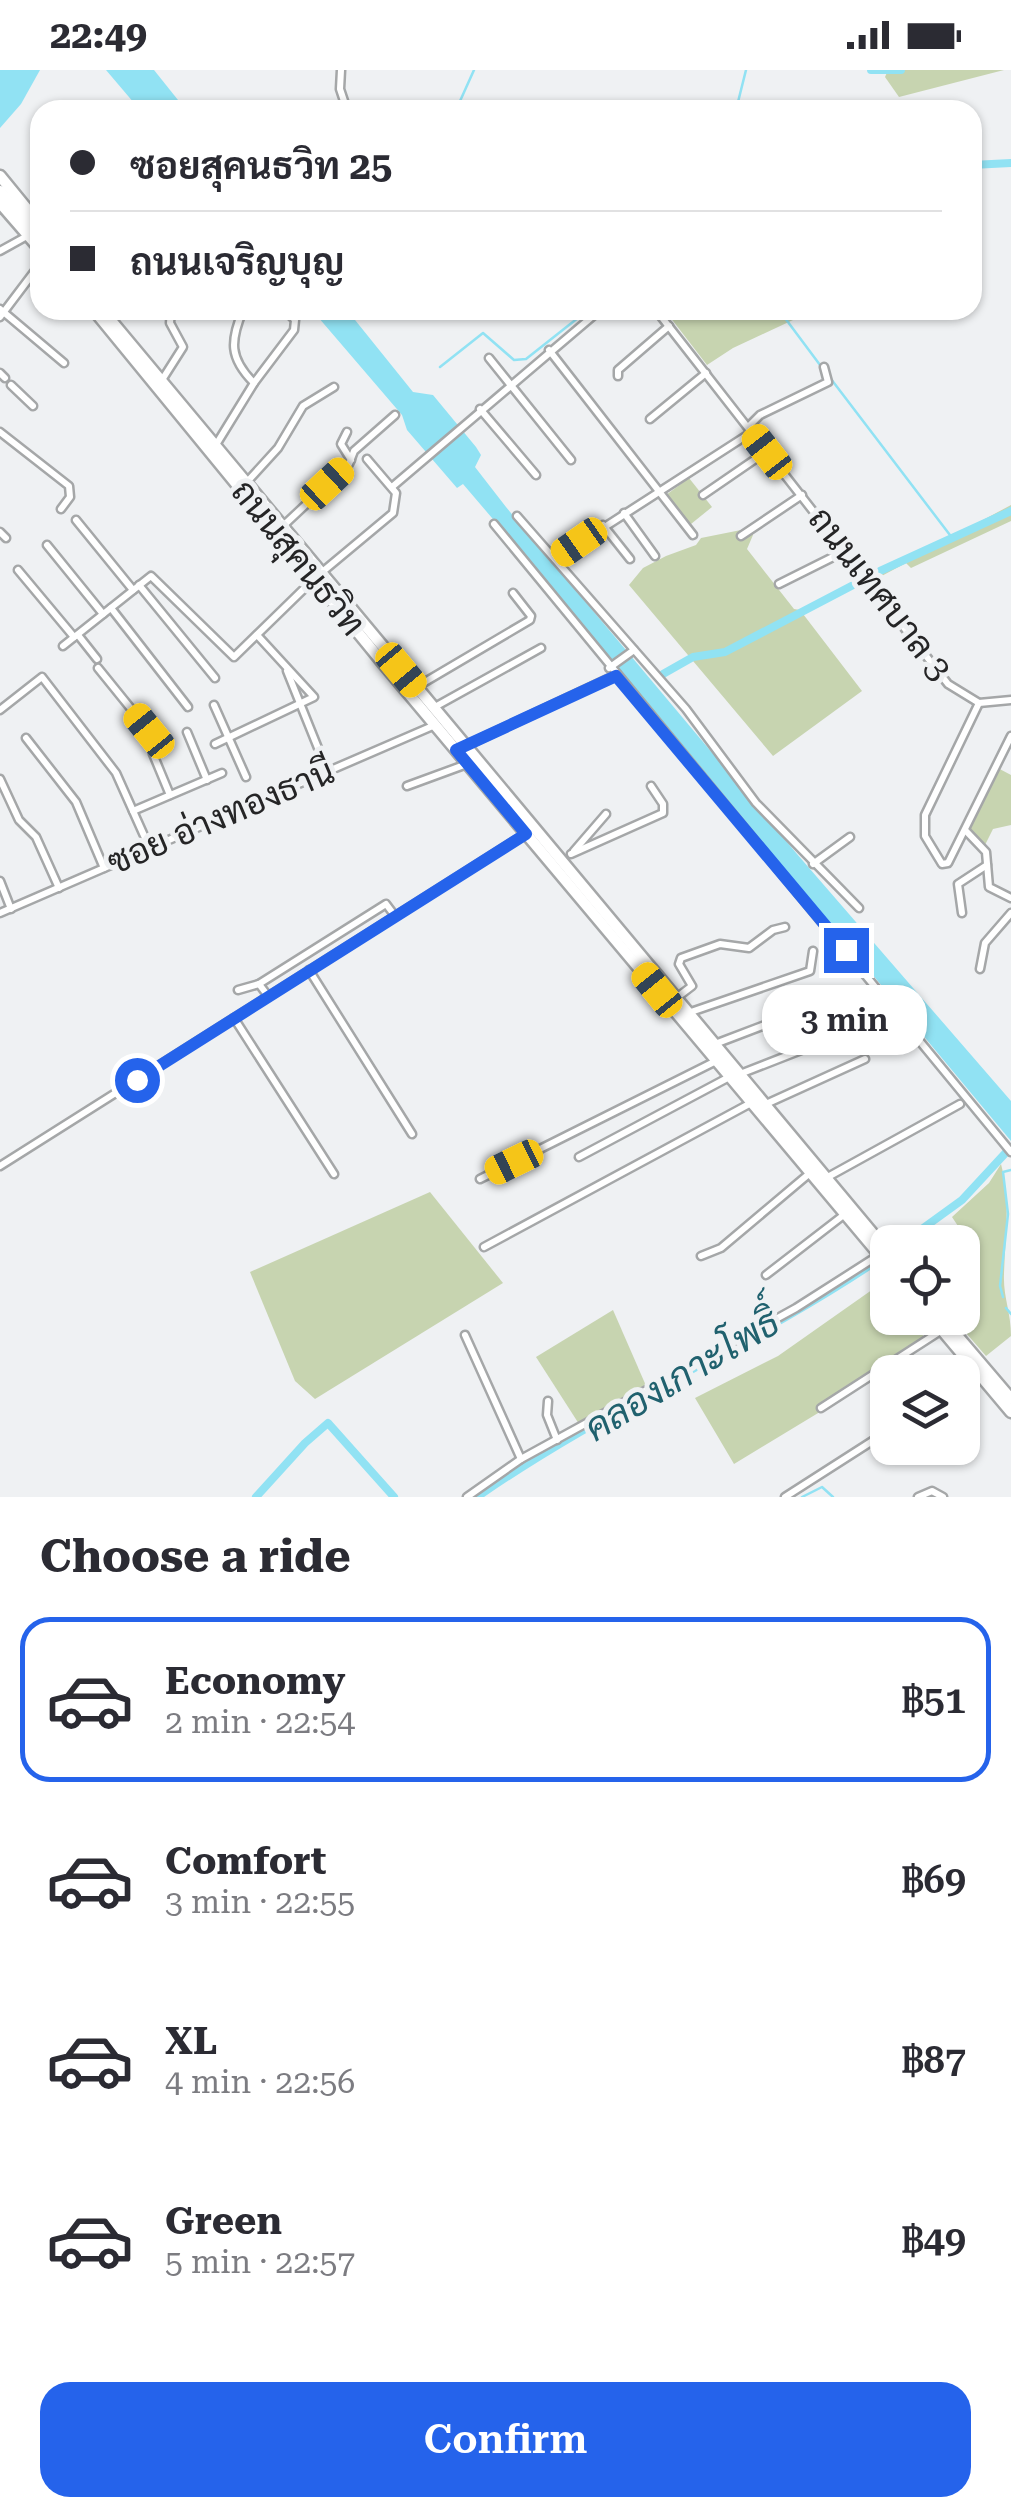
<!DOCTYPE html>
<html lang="en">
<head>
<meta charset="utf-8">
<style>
	body { margin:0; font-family:"Roboto Serif",Sarabun,serif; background:#f2f2f3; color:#2b2b33; height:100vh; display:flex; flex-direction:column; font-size:38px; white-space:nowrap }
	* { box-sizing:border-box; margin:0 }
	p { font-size:32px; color:#7c7c81 }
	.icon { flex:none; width:55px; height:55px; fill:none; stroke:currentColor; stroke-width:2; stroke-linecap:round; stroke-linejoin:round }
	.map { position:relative; height:1427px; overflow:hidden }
	.sheet { display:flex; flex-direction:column; background:#fff; flex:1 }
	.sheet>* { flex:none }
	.banner { position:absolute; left:30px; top:30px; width:952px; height:220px; border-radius:30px; box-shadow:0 2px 8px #0004; display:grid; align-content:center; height:220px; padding:0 40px; background:#fff }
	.tools { position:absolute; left:870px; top:1155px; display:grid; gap:20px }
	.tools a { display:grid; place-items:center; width:110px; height:110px; border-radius:20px; background:#fff; box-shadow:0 2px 8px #0004; font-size:50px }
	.end { position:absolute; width:45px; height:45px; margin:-22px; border:12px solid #2563eb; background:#fff; box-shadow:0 0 0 5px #fff }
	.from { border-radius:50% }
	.bubble { position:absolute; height:70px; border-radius:30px; background:#fff; box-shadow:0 2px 8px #0004; font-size:32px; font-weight:600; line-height:70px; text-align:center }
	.car { position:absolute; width:30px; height:60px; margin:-30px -15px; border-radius:12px; box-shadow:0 0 8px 2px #0007; background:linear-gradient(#f5c518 24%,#345 0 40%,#f5c518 0 76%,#345 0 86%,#f5c518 0) }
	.banner b { display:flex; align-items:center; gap:35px; height:95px; font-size:38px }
	.banner b+b { border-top:2px solid #e1e1e2 }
	.banner i { width:25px; height:25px; background:#2b2b33 }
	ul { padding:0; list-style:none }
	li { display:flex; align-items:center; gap:30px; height:165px; margin:0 20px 15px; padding:0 20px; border:5px solid transparent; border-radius:30px }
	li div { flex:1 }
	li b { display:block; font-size:38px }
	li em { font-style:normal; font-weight:600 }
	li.selected { border-color:#2563eb }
	li>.icon { width:90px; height:90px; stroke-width:1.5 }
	h2 { padding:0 40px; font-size:45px; line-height:120px }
	.action { display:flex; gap:20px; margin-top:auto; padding:20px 40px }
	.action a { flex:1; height:115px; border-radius:30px; background:#2563eb; color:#fff; font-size:40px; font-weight:600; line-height:115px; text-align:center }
	.status { display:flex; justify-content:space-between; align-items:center; height:70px; padding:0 50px; background:#fff; direction:ltr }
	.status svg { height:28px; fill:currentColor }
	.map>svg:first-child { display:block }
	.green { fill:#c7d4b0 }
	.water { fill:#91e2f3 }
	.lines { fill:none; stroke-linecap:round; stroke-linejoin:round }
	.stream { stroke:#91e2f3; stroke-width:2.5 }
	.canal { stroke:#91e2f3; stroke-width:8 }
	.street-casing { stroke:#a5a7a8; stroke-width:11 }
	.secondary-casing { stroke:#a5a7a8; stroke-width:15 }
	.street { stroke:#fff; stroke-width:6 }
	.secondary { stroke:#fff; stroke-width:10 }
	.route { stroke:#2563eb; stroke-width:12 }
	.labels { text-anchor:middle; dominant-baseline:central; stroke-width:10; stroke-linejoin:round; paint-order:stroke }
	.street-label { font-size:35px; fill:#252526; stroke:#eff1f3 }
	.water-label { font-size:38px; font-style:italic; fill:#20616e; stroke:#eff1f3 }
</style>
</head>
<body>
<div class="status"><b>22:49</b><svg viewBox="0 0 49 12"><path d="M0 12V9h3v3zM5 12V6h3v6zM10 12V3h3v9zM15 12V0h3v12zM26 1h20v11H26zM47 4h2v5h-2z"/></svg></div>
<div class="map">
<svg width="1011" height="1427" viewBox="0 0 1011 1427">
	<rect width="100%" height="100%" fill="#eff1f3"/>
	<g class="green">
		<polygon points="888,0 1004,0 899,27 885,7"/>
		<polygon points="679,240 807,240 808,243 733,278 707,295 670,247"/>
		<polygon points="689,408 712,437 691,454 666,425"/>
		<polygon points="1011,435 1011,451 911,498 906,493 876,509 870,502 955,465"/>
		<polygon points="752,453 753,465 747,479 794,539 800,540 862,621 773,686 629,515 643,498 666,486 696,475 701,468 741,460"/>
		<polygon points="994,696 1011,705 1011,755 993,759 985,775 963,760"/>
		<path d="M 1001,1094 C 1011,1132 1005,1166 1004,1204 C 1003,1227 1011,1242 1011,1266 L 986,1286 L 953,1248 L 962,1248 L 962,1172 L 947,1172 L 962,1162 L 952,1147 L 989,1113 Z"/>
		<polygon points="430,1122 503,1213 315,1329 295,1311 250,1202"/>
		<polygon points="886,1210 888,1248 912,1248 927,1272 909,1288 734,1394 695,1328 778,1286"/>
		<polygon points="613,1240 647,1318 579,1354 536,1287"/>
	</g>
	<g class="water">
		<polygon points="0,0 40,0 21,34 0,58"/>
		<polygon points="106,0 154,0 186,40 140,40"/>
		<polygon points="312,240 347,240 413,322 433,325 476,377 481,385 475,397 506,437 797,784 1011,1031 1011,1071 492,448 463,414 457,418 407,360 402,345"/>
	</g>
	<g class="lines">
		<g class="stream">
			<polyline points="456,40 474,0"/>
			<polyline points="736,40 746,0"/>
			<polyline points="779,240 823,299"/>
			<polyline points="440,297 483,263 514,290 526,289 588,240"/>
			<polyline points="831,309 953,469"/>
			<polyline points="1003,1227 1000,1216 1008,1144 1003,1102 1011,1100"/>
			<polyline points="1006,1238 1011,1244"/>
			<polyline points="802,1427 822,1417 833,1427"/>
		</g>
		<g class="canal">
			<polyline points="871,0 901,0"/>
			<polyline points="738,37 747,40"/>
			<polyline points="972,95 1011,93"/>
			<polyline points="663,604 693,587 725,582 880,501 1011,441"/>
			<polyline points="904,1172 962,1130 1011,1077"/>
			<polyline points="256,1427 305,1373 328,1353 394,1427"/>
			<path d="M 477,1427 C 606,1337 753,1275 884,1186"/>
		</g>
		<g class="street-casing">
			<g id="street">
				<polyline points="341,0 340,19 347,40"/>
				<polyline points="0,181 27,166"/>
				<polyline points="0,239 64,293"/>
				<path d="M 243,240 C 230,271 229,288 254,313"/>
				<polyline points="656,240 948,614 979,633 1011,630"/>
				<polyline points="0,247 40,194"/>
				<polyline points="549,280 693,465"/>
				<polyline points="489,288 571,390"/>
				<polyline points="0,303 5,308"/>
				<polyline points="618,306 618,300 669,256"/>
				<polyline points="162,310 183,277 170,253 171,240"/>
				<polyline points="11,315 33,336"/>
				<polyline points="480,339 536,405"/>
				<polyline points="650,349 706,303"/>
				<polyline points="748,357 760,345 828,312 824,297"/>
				<polyline points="0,362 69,416 70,427 61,439"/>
				<polyline points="347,362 341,374 351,390"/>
				<polyline points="214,378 254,313 294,260 295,250 285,240"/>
				<polyline points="247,412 278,378 303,336 334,317"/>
				<polyline points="392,417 600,240"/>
				<polyline points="703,425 767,381"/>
				<polyline points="624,443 655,486"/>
				<polyline points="517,446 686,639 756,733 859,838"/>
				<polyline points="76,450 133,520"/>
				<polyline points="494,454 1011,1082"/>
				<polyline points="603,455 630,489"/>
				<polyline points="283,456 349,394 354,381 395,345"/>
				<polyline points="0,462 6,468"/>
				<polyline points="741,466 802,425"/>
				<polyline points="47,475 103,544"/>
				<polyline points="555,489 752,362"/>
				<polyline points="18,500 74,567"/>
				<polyline points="779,514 845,481"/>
				<polyline points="139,515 215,608"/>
				<polyline points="111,538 188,637"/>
				<polyline points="78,565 97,589"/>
				<polyline points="63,576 151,506 234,587 315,508 393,443 396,423 367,389"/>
				<polyline points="98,598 149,661 153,684 170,725"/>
				<polyline points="609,598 634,580"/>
				<polyline points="287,601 318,678"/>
				<polyline points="408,622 530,550 531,546 513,523"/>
				<polyline points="979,633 925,745 925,766 942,794 948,793 1011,666"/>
				<polyline points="214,635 246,707"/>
				<polyline points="433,638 541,578"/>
				<polyline points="0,640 42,607 116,703 150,779"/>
				<polyline points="187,662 207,710"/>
				<polyline points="26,668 76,732 104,798"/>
				<polyline points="215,674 314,627 257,565"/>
				<polyline points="463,677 616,605"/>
				<polyline points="0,709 19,750 36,767 59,818"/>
				<polyline points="407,716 467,694"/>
				<polyline points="133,741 222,703"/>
				<polyline points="966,761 986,782 989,817 1011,828"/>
				<polyline points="574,781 606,744"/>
				<polyline points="571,784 663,743 663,734 651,716"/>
				<polyline points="813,794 850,767"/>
				<polyline points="0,811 11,839"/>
				<polyline points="0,843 435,655"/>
				<polyline points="962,843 958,814 987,795"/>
				<polyline points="980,899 985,873 1011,843"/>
				<polyline points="309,900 412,1064"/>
				<polyline points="259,914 386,834 395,846"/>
				<polyline points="238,920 259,914 268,926"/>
				<polyline points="675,929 692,916 679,894 681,888 720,874 749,878 773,860 785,857"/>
				<polyline points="688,943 810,901 813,881"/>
				<polyline points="234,948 334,1104"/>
				<polyline points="715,974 854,921"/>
				<polyline points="740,1004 868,954"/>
				<polyline points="766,1034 865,989"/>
				<polyline points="579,1087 733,1005"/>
				<polyline points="0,1096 527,763"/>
				<polyline points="826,1108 960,1034"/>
				<polyline points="480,1109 716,991"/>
				<polyline points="484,1177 751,1033"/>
				<polyline points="701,1186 721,1178 810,1103"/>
				<polyline points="766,1205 845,1144"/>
				<polyline points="465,1265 521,1389"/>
				<polyline points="956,1302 967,1286"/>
				<polyline points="548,1331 547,1345 557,1370"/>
				<polyline points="821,1338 942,1260"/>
				<polyline points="467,1427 521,1389 796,1238 879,1185"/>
				<polyline points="785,1427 888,1361"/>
				<polyline points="918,1427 932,1421 943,1427"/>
			</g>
		</g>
		<g class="secondary-casing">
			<g id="secondary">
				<polyline points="0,106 40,155"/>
				<polyline points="0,121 40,169"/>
				<polyline points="0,133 40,179"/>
				<polyline points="94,240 383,593 888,1195"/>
				<polyline points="103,241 888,1182"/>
				<polyline points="932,1248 1011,1342"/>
				<polyline points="942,1248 1011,1329"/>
			</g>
		</g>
		<use href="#street" class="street"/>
		<use href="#secondary" class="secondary"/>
	</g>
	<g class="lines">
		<polyline class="route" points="137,1010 526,764 456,680 616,606 846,880"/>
	</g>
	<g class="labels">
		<g class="street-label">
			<text transform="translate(298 488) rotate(51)">ถนนสุคนธวิท</text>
			<text transform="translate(880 524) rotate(52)">ถนนเทศบาล 3</text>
			<text transform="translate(221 747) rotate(-23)">ซอย อ่างทองธานี</text>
		</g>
		<g class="water-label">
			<text transform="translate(682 1305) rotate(-31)">คลองเกาะโพธิ์</text>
		</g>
	</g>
</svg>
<div class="tools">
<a><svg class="icon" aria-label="locate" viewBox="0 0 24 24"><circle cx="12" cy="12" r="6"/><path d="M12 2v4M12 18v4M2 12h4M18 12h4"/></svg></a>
<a><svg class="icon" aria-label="layers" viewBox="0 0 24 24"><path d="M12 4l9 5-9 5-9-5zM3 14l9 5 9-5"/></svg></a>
</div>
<i class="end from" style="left:137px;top:1010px"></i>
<i class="end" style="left:846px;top:880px"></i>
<div class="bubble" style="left:762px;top:915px;width:165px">3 min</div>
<i class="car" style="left:767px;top:382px;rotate:322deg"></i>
<i class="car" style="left:327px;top:414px;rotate:47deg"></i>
<i class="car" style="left:579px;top:472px;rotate:235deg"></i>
<i class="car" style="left:401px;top:600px;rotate:140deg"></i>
<i class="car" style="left:149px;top:661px;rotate:321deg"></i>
<i class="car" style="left:657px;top:920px;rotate:321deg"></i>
<i class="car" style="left:514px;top:1092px;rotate:244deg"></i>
<div class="banner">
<b><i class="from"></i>ซอยสุคนธวิท 25</b>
<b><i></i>ถนนเจริญบุญ</b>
</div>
</div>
<section class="sheet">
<h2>Choose a ride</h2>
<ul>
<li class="selected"><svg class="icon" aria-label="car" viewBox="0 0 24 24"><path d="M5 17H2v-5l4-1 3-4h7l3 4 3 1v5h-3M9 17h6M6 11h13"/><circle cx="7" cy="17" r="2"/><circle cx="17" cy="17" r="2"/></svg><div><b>Economy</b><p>2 min · 22:54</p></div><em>฿51</em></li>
<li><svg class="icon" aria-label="car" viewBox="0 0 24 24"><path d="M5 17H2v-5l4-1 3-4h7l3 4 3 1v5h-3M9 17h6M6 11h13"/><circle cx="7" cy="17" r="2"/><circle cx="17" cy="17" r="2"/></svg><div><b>Comfort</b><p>3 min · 22:55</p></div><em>฿69</em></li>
<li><svg class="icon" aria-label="car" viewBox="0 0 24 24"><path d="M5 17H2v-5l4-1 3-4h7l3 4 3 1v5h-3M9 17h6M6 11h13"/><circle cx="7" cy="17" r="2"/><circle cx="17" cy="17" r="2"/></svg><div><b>XL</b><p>4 min · 22:56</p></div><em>฿87</em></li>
<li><svg class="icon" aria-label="car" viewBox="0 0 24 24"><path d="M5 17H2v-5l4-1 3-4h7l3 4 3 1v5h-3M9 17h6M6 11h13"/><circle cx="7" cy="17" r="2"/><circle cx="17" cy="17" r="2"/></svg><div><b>Green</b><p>5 min · 22:57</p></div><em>฿49</em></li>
</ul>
<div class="action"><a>Confirm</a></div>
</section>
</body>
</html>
